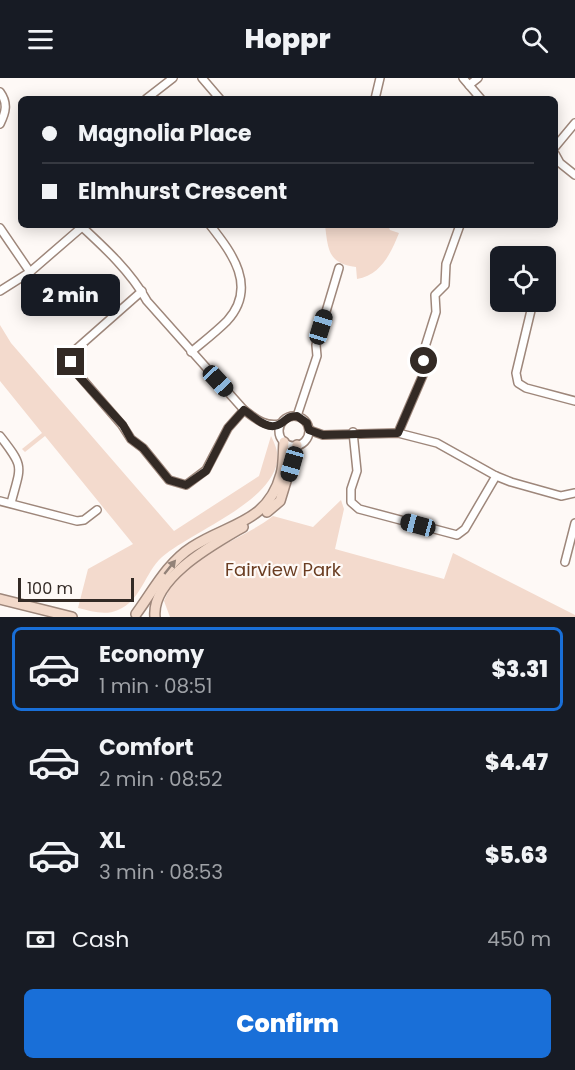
<!DOCTYPE html>
<html lang="en">
<head>
<meta charset="utf-8">
<style>
	body { margin:0; font-family:Poppins,sans-serif; background:#20242c; color:#f1f3f6; height:100vh; display:flex; flex-direction:column; font-size:22px; white-space:nowrap }
	* { box-sizing:border-box; margin:0 }
	p { font-size:20px; color:#9ea1a6 }
	.icon { flex:none; width:33px; height:33px; fill:none; stroke:currentColor; stroke-width:2; stroke-linecap:round; stroke-linejoin:round }
	.map { position:relative; height:539px; overflow:hidden }
	.panel { display:flex; flex-direction:column; background:#171b24; flex:1 }
	.panel>* { flex:none }
	.guide { position:absolute; left:18px; top:18px; width:540px; height:132px; border-radius:9px; box-shadow:0 3px 15px #0003; display:grid; align-content:center; height:132px; padding:0 24px; background:#171b24 }
	.fabs { position:absolute; left:490px; top:168px; display:grid; gap:12px }
	.fabs a { display:grid; place-items:center; width:66px; height:66px; border-radius:9px; background:#171b24; box-shadow:0 3px 15px #0003; font-size:30px }
	.scale { position:absolute; left:18px; bottom:15px; width:116px; box-sizing:border-box; padding-left:6px; border:3px solid #332a25; border-top:0; font-size:16px; line-height:21px; white-space:nowrap; color:#332a25; -webkit-text-stroke:4px #fef9f6; paint-order:stroke }
	.end { position:absolute; width:27px; height:27px; margin:-14px; border:8px solid #332a25; background:#fff; box-shadow:0 0 0 3px #fff }
	.from { border-radius:50% }
	.bubble { position:absolute; height:42px; border-radius:9px; background:#171b24; box-shadow:0 3px 15px #0003; font-size:20px; font-weight:800; line-height:42px; text-align:center }
	.car { position:absolute; width:18px; height:36px; margin:-18px -9px; border-radius:8px; box-shadow:0 0 4px 2px #0007; background:linear-gradient(#222 24%,#8ab4d8 0 40%,#222 0 76%,#8ab4d8 0 86%,#222 0) }
	.guide b { display:flex; align-items:center; gap:21px; height:57px; font-size:22px }
	.guide b+b { border-top:2px solid #363941 }
	.guide i { width:15px; height:15px; background:#f1f3f6 }
	ul { padding:10px 0 0; list-style:none }
	li { display:flex; align-items:center; gap:18px; height:84px; margin:0 12px 9px; padding:0 12px; border:3px solid transparent; border-radius:9px }
	li div { flex:1 }
	li b { display:block; font-size:22px }
	li em { font-style:normal; font-weight:800 }
	li.active { border-color:#196fd8 }
	li>.icon { width:54px; height:54px; stroke-width:1.5 }
	.pay { display:flex; align-items:center; gap:15px; height:66px; padding:0 24px; font-size:22px }
	.pay p { margin-inline-start:auto }
	.primary-button { display:flex; gap:12px; margin-top:auto; padding:12px 24px }
	.primary-button a { flex:1; height:69px; border-radius:9px; background:#196fd8; color:#fff; font-size:24px; font-weight:800; line-height:69px; text-align:center }
	header { display:flex; justify-content:space-between; align-items:center; height:78px; padding:0 24px; background:#171b24; font-size:27px; font-weight:800 }
	.map>svg:first-child { display:block }
	.green { fill:#f3dacd }
	.lines { fill:none; stroke-linecap:round; stroke-linejoin:round }
	.street-casing { stroke:#9e877b; stroke-width:10 }
	.secondary-casing { stroke:#9e877b; stroke-width:12 }
	.street { stroke:#fff; stroke-width:7 }
	.secondary { stroke:#f2d9ca; stroke-width:9 }
	.oneway { fill:#928278 }
	.route { stroke:#332a25; stroke-width:8 }
	.labels { text-anchor:middle; dominant-baseline:central; stroke-width:4.5; stroke-linejoin:round; paint-order:stroke }
	.park-label { font-size:18px; fill:#6a3d22; stroke:#fef9f6 }
</style>
</head>
<body>
<header><svg class="icon" aria-label="menu" viewBox="0 0 24 24"><path d="M4 6h16M4 12h16M4 18h16"/></svg>Hoppr<svg class="icon" aria-label="search" viewBox="0 0 24 24"><circle cx="10" cy="10" r="6"/><path d="M15 15l6 6"/></svg></header>
<div class="map">
<svg width="575" height="539" viewBox="0 0 575 539">
	<rect width="100%" height="100%" fill="#fef9f6"/>
	<g class="green">
		<path d="M 325,147 L 388,147 L 390,152 L 399,155 C 391,175 381,197 357,201 L 356,189 C 328,186 328,171 325,147 Z"/>
		<path d="M 0,247 L 11,265 L 174,453 L 259,398 L 271,358 C 275,366 279,375 277,385 C 268,426 193,453 162,479 C 145,494 141,523 118,532 C 105,538 91,533 78,530 L 88,491 L 133,466 L 45,358 L 25,374 L 22,371 L 42,355 L 0,303 Z"/>
		<path d="M 341,422 L 344,431 L 335,471 L 444,501 L 453,475 L 575,537 L 575,539 L 170,539 L 164,523 C 167,517 170,508 175,502 C 196,475 245,460 273,438 L 313,449 Z"/>
	</g>
	<g class="lines">
		<g class="street-casing">
			<g id="street">
				<polyline points="202,0 220,21"/>
				<polyline points="463,0 481,21"/>
				<polyline points="469,7 478,0"/>
				<path d="M 0,14 C 8,25 6,34 0,46"/>
				<polyline points="146,21 173,0"/>
				<polyline points="375,21 380,0"/>
				<polyline points="555,69 575,45"/>
				<polyline points="555,76 560,85 575,97"/>
				<path d="M 80,147 C 105,170 131,194 147,223 L 244,332 C 256,341 265,349 280,346"/>
				<polyline points="0,150 30,194"/>
				<polyline points="0,213 30,194 82,149"/>
				<polyline points="142,213 74,273 71,284 77,295 122,347 131,361 143,370 169,402 186,407 206,392 228,350 244,332"/>
				<polyline points="533,224 516,295 518,305 526,310 575,323"/>
				<path d="M 191,274 C 203,264 216,254 227,243 C 258,209 232,175 210,147"/>
				<polyline points="297,338 317,278 316,267 339,190"/>
				<circle cx="294" cy="353" r="15"/>
				<polyline points="309,352 323,357 398,355 437,365 496,398 511,404 561,418 575,415"/>
				<polyline points="353,354 357,393 351,411 351,424 359,431 457,457 465,451 496,398"/>
				<polyline points="398,355 423,297 425,269 436,234 435,217 445,207 446,186 460,147"/>
				<path d="M 0,358 C 25,390 21,387 11,425"/>
				<polyline points="0,423 77,443 84,442 97,432"/>
				<polyline points="565,484 575,445"/>
			</g>
		</g>
		<g class="secondary-casing">
			<g id="secondary">
				<polyline points="267,434 280,423 297,367"/>
				<polyline points="0,521 72,539"/>
				<path d="M 136,536 C 153,513 167,485 192,469 C 229,445 268,445 281,396 C 284,386 283,374 284,364"/>
				<path d="M 155,539 C 151,500 214,466 243,449"/>
			</g>
		</g>
		<use href="#street" class="street"/>
		<use href="#secondary" class="secondary"/>
	</g>
	<defs><path id="oneway-solid" d="M-6-.8H1V-3.2L6.5 0L1 3.2V.8H-6Z" transform="scale(1.5)"/></defs>
	<use class="oneway" href="#oneway-solid" transform="translate(170 489) rotate(-51)"/>
	<g class="lines">
		<path class="route" d="M 71,284 L 76,295 L 123,347 L 131,361 L 143,370 L 169,402 L 186,407 L 206,393 L 228,350 L 244,332 C 253,338 268,354 280,346 C 287,342 287,338 297,338 L 307,345 L 309,352 L 323,357 L 398,355 L 423,297 L 424,283"/>
	</g>
	<g class="labels">
		<g class="park-label">
			<text x="283" y="491">Fairview Park</text>
		</g>
	</g>
</svg>
<div class="fabs">
<a><svg class="icon" aria-label="locate" viewBox="0 0 24 24"><circle cx="12" cy="12" r="6"/><path d="M12 2v4M12 18v4M2 12h4M18 12h4"/></svg></a>
</div>
<div class="scale">100 m</div>
<i class="end from" style="left:424px;top:283px"></i>
<i class="end" style="left:71px;top:284px"></i>
<div class="bubble" style="left:21px;top:196px;width:99px">2 min</div>
<i class="car" style="left:321px;top:249px;rotate:17deg"></i>
<i class="car" style="left:218px;top:303px;rotate:137deg"></i>
<i class="car" style="left:292px;top:386px;rotate:196deg"></i>
<i class="car" style="left:418px;top:447px;rotate:285deg"></i>
<div class="guide">
<b><i class="from"></i>Magnolia Place</b>
<b><i></i>Elmhurst Crescent</b>
</div>
</div>
<section class="panel">
<ul>
<li class="active"><svg class="icon" aria-label="car" viewBox="0 0 24 24"><path d="M5 17H2v-5l4-1 3-4h7l3 4 3 1v5h-3M9 17h6M6 11h13"/><circle cx="7" cy="17" r="2"/><circle cx="17" cy="17" r="2"/></svg><div><b>Economy</b><p>1 min · 08:51</p></div><em>$3.31</em></li>
<li><svg class="icon" aria-label="car" viewBox="0 0 24 24"><path d="M5 17H2v-5l4-1 3-4h7l3 4 3 1v5h-3M9 17h6M6 11h13"/><circle cx="7" cy="17" r="2"/><circle cx="17" cy="17" r="2"/></svg><div><b>Comfort</b><p>2 min · 08:52</p></div><em>$4.47</em></li>
<li><svg class="icon" aria-label="car" viewBox="0 0 24 24"><path d="M5 17H2v-5l4-1 3-4h7l3 4 3 1v5h-3M9 17h6M6 11h13"/><circle cx="7" cy="17" r="2"/><circle cx="17" cy="17" r="2"/></svg><div><b>XL</b><p>3 min · 08:53</p></div><em>$5.63</em></li>
</ul>
<div class="pay"><svg class="icon" aria-label="cash" viewBox="0 0 24 24"><path d="M3 7h18v10H3z"/><circle cx="12" cy="12" r="2"/></svg>Cash<p>450 m</p></div>
<div class="primary-button"><a>Confirm</a></div>
</section>
</body>
</html>
